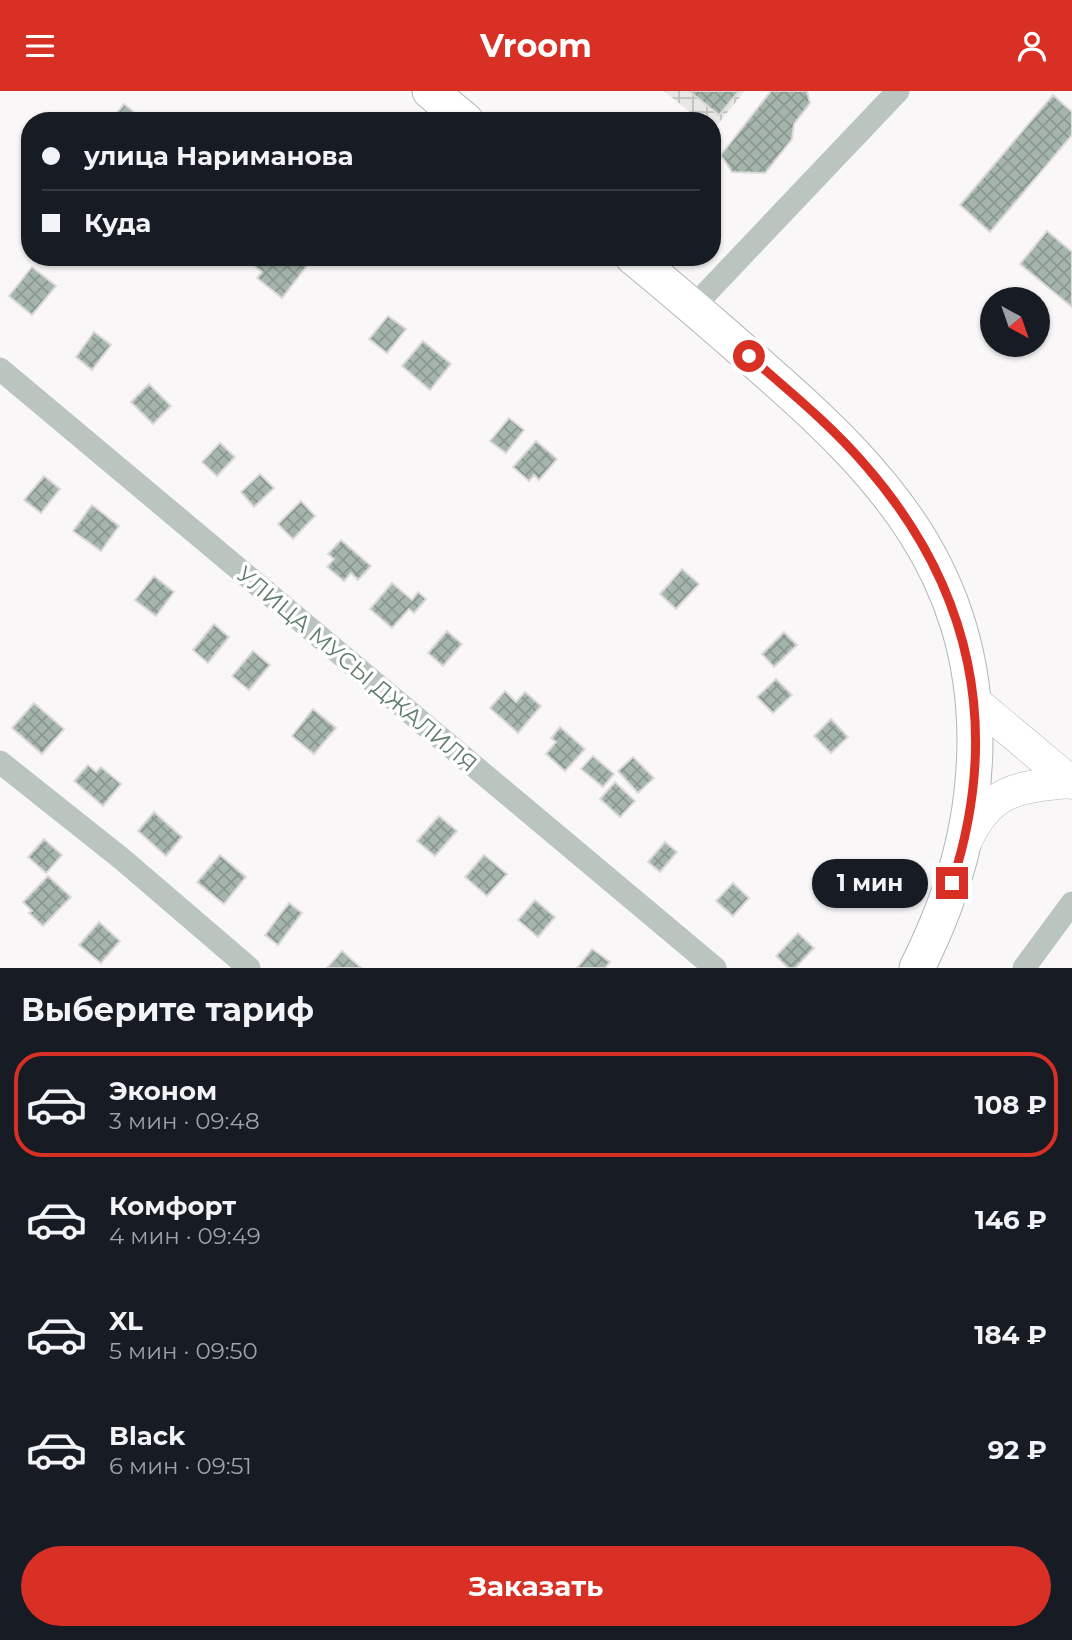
<!DOCTYPE html>
<html lang="ru">
<head>
<meta charset="utf-8">
<style>
	body { margin:0; font-family:Montserrat,sans-serif; background:#242831; color:#f1f3f6; height:100vh; display:flex; flex-direction:column; font-size:26px; white-space:nowrap }
	* { box-sizing:border-box; margin:0 }
	p { font-size:23px; color:#9ea1a6 }
	.icon { flex:none; width:38px; height:38px; fill:none; stroke:currentColor; stroke-width:2; stroke-linecap:round; stroke-linejoin:round }
	.map { position:relative; height:877px; overflow:hidden }
	.sheet { display:flex; flex-direction:column; background:#171b24; flex:1 }
	.sheet>* { flex:none }
	.guide { position:absolute; left:21px; top:21px; width:700px; height:154px; border-radius:28px; box-shadow:0 2px 5px #0004; display:grid; align-content:center; height:154px; padding:0 21px; background:#171b24 }
	.needle { width:46px; rotate:140deg }
	.tools { position:absolute; left:980px; top:196px; display:grid; gap:14px }
	.tools a { display:grid; place-items:center; width:70px; height:70px; border-radius:50%; background:#171b24; box-shadow:0 2px 5px #0004; font-size:35px }
	.end { position:absolute; width:32px; height:32px; margin:-16px; border:9px solid #d93025; background:#fff; box-shadow:0 0 0 4px #fff }
	.from { border-radius:50% }
	.bubble { position:absolute; height:49px; border-radius:24px; background:#171b24; box-shadow:0 2px 5px #0004; font-size:23px; font-weight:700; line-height:49px; text-align:center }
	.guide b { display:flex; align-items:center; gap:24px; height:66px; font-size:26px }
	.guide b+b { border-top:2px solid #363941 }
	.guide i { width:18px; height:18px; background:#f1f3f6 }
	ul { padding:0; list-style:none }
	li { display:flex; align-items:center; gap:21px; height:105px; margin:0 14px 10px; padding:0 7px; border:4px solid transparent; border-radius:28px }
	li div { flex:1 }
	li b { display:block; font-size:26px }
	li em { font-style:normal; font-weight:700 }
	li.current { border-color:#d93025 }
	li>.icon { width:63px; height:63px; stroke-width:1.5 }
	h2 { padding:0 21px; font-size:32px; line-height:84px }
	.button { display:flex; gap:14px; margin-top:auto; padding:14px 21px }
	.button a { flex:1; height:80px; border-radius:42px; background:#d93025; color:#fff; font-size:28px; font-weight:700; line-height:80px; text-align:center }
	header { display:flex; justify-content:space-between; align-items:center; height:91px; padding:0 21px; background:#d93025; color:#fff; font-size:32px; font-weight:700 }
	.map>svg:first-child { display:block }
	.industrial { fill:url(#industrial-grid) }
	.building { fill:url(#building-cross-hatch); stroke:#dbd9d9; stroke-width:2 }
	.lines { fill:none; stroke-linecap:round; stroke-linejoin:round }
	.secondary-casing { stroke:#aebab4; stroke-width:33 }
	.primary-casing { stroke:#adb9b3; stroke-width:37 }
	.street { stroke:#bbc5c0; stroke-width:23 }
	.secondary { stroke:#fff; stroke-width:32 }
	.primary { stroke:#fff; stroke-width:35 }
	.route { stroke:#d93025; stroke-width:9 }
	.labels { text-anchor:middle; dominant-baseline:central; stroke-width:7; stroke-linejoin:round; paint-order:stroke }
	.street-label { font-size:23px; fill:#607c6d; stroke:#fff }
</style>
</head>
<body>
<header><svg class="icon" aria-label="menu" viewBox="0 0 24 24"><path d="M4 6h16M4 12h16M4 18h16"/></svg>Vroom<svg class="icon" aria-label="person" viewBox="0 0 24 24"><circle cx="12" cy="8" r="4"/><path d="M4 21q1-7 8-7t8 7"/></svg></header>
<div class="map">
<svg width="1072" height="877" viewBox="0 0 1072 877">
	<defs>
		<pattern id="industrial-grid" width="8" height="8" patternUnits="userSpaceOnUse" patternTransform="scale(1.75)"><rect width="8" height="8" fill="#e7e8e6"/><path d="M0 4h8M4 0v8" fill="none" stroke="#bfc1bf"/></pattern>
		<pattern id="building-cross-hatch" width="8" height="8" patternUnits="userSpaceOnUse" patternTransform="scale(1.75)"><rect width="8" height="8" fill="#a5b5ac"/><path d="M0 0l8 8M0 8l8-8" fill="none" stroke="#8a9890"/></pattern>
	</defs>
	<rect width="100%" height="100%" fill="#f9f7f7"/>
	<polygon class="industrial" points="664,0 745,0 713,39 712,30 701,30"/>
	<g class="building">
		<polygon points="689,0 739,0 719,24"/>
		<polygon points="771,0 807,0 810,12 794,33 792,48 765,82 732,81 721,64"/>
		<polygon points="1053,4 1072,21 1072,44 990,141 960,114"/>
		<polygon points="124,13 145,30 110,30"/>
		<polygon points="1047,140 1072,161 1072,216 1020,173"/>
		<polygon points="243,166 302,166 309,172 282,207 257,187 262,181"/>
		<polygon points="32,176 56,195 32,224 9,205"/>
		<polygon points="388,225 406,238 387,262 369,248"/>
		<polygon points="94,241 111,254 92,279 76,266"/>
		<polygon points="423,250 451,273 430,299 402,275"/>
		<polygon points="149,293 171,315 153,333 131,311"/>
		<polygon points="509,327 524,339 506,362 490,350"/>
		<polygon points="536,350 557,368 539,389 534,384 529,390 513,376"/>
		<polygon points="220,352 235,366 217,385 202,371"/>
		<polygon points="260,383 274,397 254,416 241,401"/>
		<polygon points="44,385 60,398 41,422 24,409"/>
		<polygon points="301,410 315,425 293,448 278,433"/>
		<polygon points="92,414 119,435 101,460 73,440"/>
		<polygon points="341,449 371,475 358,489 351,482 344,490 327,476 334,468 328,463"/>
		<polygon points="682,478 699,493 676,518 660,503"/>
		<polygon points="154,485 174,501 156,525 135,509"/>
		<polygon points="392,492 412,509 418,501 426,508 414,522 409,518 392,537 370,518"/>
		<polygon points="214,533 229,546 208,572 193,559"/>
		<polygon points="447,540 462,553 443,575 428,562"/>
		<polygon points="784,541 797,554 774,576 762,563"/>
		<polygon points="253,560 270,574 249,599 232,585"/>
		<polygon points="776,588 792,604 773,622 757,606"/>
		<polygon points="505,600 516,611 525,601 541,615 518,642 490,617"/>
		<polygon points="34,612 64,638 42,663 12,637"/>
		<polygon points="313,618 336,637 314,663 292,645"/>
		<polygon points="831,628 848,646 831,662 814,645"/>
		<polygon points="560,636 585,658 565,680 546,663 556,651 551,647"/>
		<polygon points="593,665 614,683 603,696 581,678"/>
		<polygon points="633,666 654,687 638,702 618,680"/>
		<polygon points="88,674 96,681 101,676 121,693 103,715 74,690"/>
		<polygon points="615,691 635,710 620,726 600,708"/>
		<polygon points="154,721 182,746 166,765 138,740"/>
		<polygon points="439,725 457,740 435,765 417,750"/>
		<polygon points="44,748 62,764 46,782 28,766"/>
		<polygon points="665,751 677,761 660,781 648,771"/>
		<polygon points="220,764 246,786 224,813 197,791"/>
		<polygon points="484,764 507,783 487,805 465,786"/>
		<polygon points="48,785 71,806 43,835 29,822 32,820 23,811"/>
		<polygon points="733,792 749,807 733,825 716,810"/>
		<polygon points="535,809 555,826 538,846 518,829"/>
		<polygon points="289,812 302,822 278,854 265,844"/>
		<polygon points="99,831 120,850 101,872 79,854"/>
		<polygon points="798,842 814,857 795,877 788,877 776,865"/>
		<polygon points="592,858 610,871 605,877 577,877"/>
		<polygon points="342,860 361,877 327,877"/>
	</g>
	<g class="lines">
		<g class="secondary-casing">
			<g id="secondary">
				<polyline points="973,609 1072,692"/>
				<path d="M 965,752 C 990,698 1016,696 1071,691"/>
			</g>
		</g>
		<g class="primary-casing">
			<g id="primary">
				<polyline points="430,0 466,30"/>
				<path d="M 633,166 C 678,203 722,241 766,280 C 884,383 974,481 975,648 C 975,732 954,803 917,877"/>
			</g>
		</g>
		<g class="street">
			<polyline points="693,216 898,0"/>
			<polyline points="0,278 715,877"/>
			<polyline points="0,671 122,768 249,877"/>
			<polyline points="1024,877 1072,812"/>
		</g>
		<use href="#secondary" class="secondary"/>
		<use href="#primary" class="primary"/>
	</g>
	<g class="lines">
		<path class="route" d="M 749,265 C 789,300 831,334 866,375 C 972,497 1002,638 952,792"/>
	</g>
	<g class="labels">
		<g class="street-label">
			<text transform="translate(357 578) rotate(40)">УЛИЦА МУСЫ ДЖАЛИЛЯ</text>
		</g>
	</g>
</svg>
<div class="tools">
<a><svg class="needle" viewBox="-14 -14 28 28"><path d="M0-13l5 13h-10z" fill="#e53935"/><path d="M0 13l5-13h-10z" fill="#9ea1a6"/></svg></a>
</div>
<i class="end from" style="left:749px;top:265px"></i>
<i class="end" style="left:952px;top:792px"></i>
<div class="bubble" style="left:812px;top:768px;width:116px">1 мин</div>
<div class="guide">
<b><i class="from"></i>улица Нариманова</b>
<b><i></i>Куда</b>
</div>
</div>
<section class="sheet">
<h2>Выберите тариф</h2>
<ul>
<li class="current"><svg class="icon" aria-label="car" viewBox="0 0 24 24"><path d="M5 17H2v-5l4-1 3-4h7l3 4 3 1v5h-3M9 17h6M6 11h13"/><circle cx="7" cy="17" r="2"/><circle cx="17" cy="17" r="2"/></svg><div><b>Эконом</b><p>3 мин · 09:48</p></div><em>108 ₽</em></li>
<li><svg class="icon" aria-label="car" viewBox="0 0 24 24"><path d="M5 17H2v-5l4-1 3-4h7l3 4 3 1v5h-3M9 17h6M6 11h13"/><circle cx="7" cy="17" r="2"/><circle cx="17" cy="17" r="2"/></svg><div><b>Комфорт</b><p>4 мин · 09:49</p></div><em>146 ₽</em></li>
<li><svg class="icon" aria-label="car" viewBox="0 0 24 24"><path d="M5 17H2v-5l4-1 3-4h7l3 4 3 1v5h-3M9 17h6M6 11h13"/><circle cx="7" cy="17" r="2"/><circle cx="17" cy="17" r="2"/></svg><div><b>XL</b><p>5 мин · 09:50</p></div><em>184 ₽</em></li>
<li><svg class="icon" aria-label="car" viewBox="0 0 24 24"><path d="M5 17H2v-5l4-1 3-4h7l3 4 3 1v5h-3M9 17h6M6 11h13"/><circle cx="7" cy="17" r="2"/><circle cx="17" cy="17" r="2"/></svg><div><b>Black</b><p>6 мин · 09:51</p></div><em>92 ₽</em></li>
</ul>
<div class="button"><a>Заказать</a></div>
</section>
</body>
</html>
